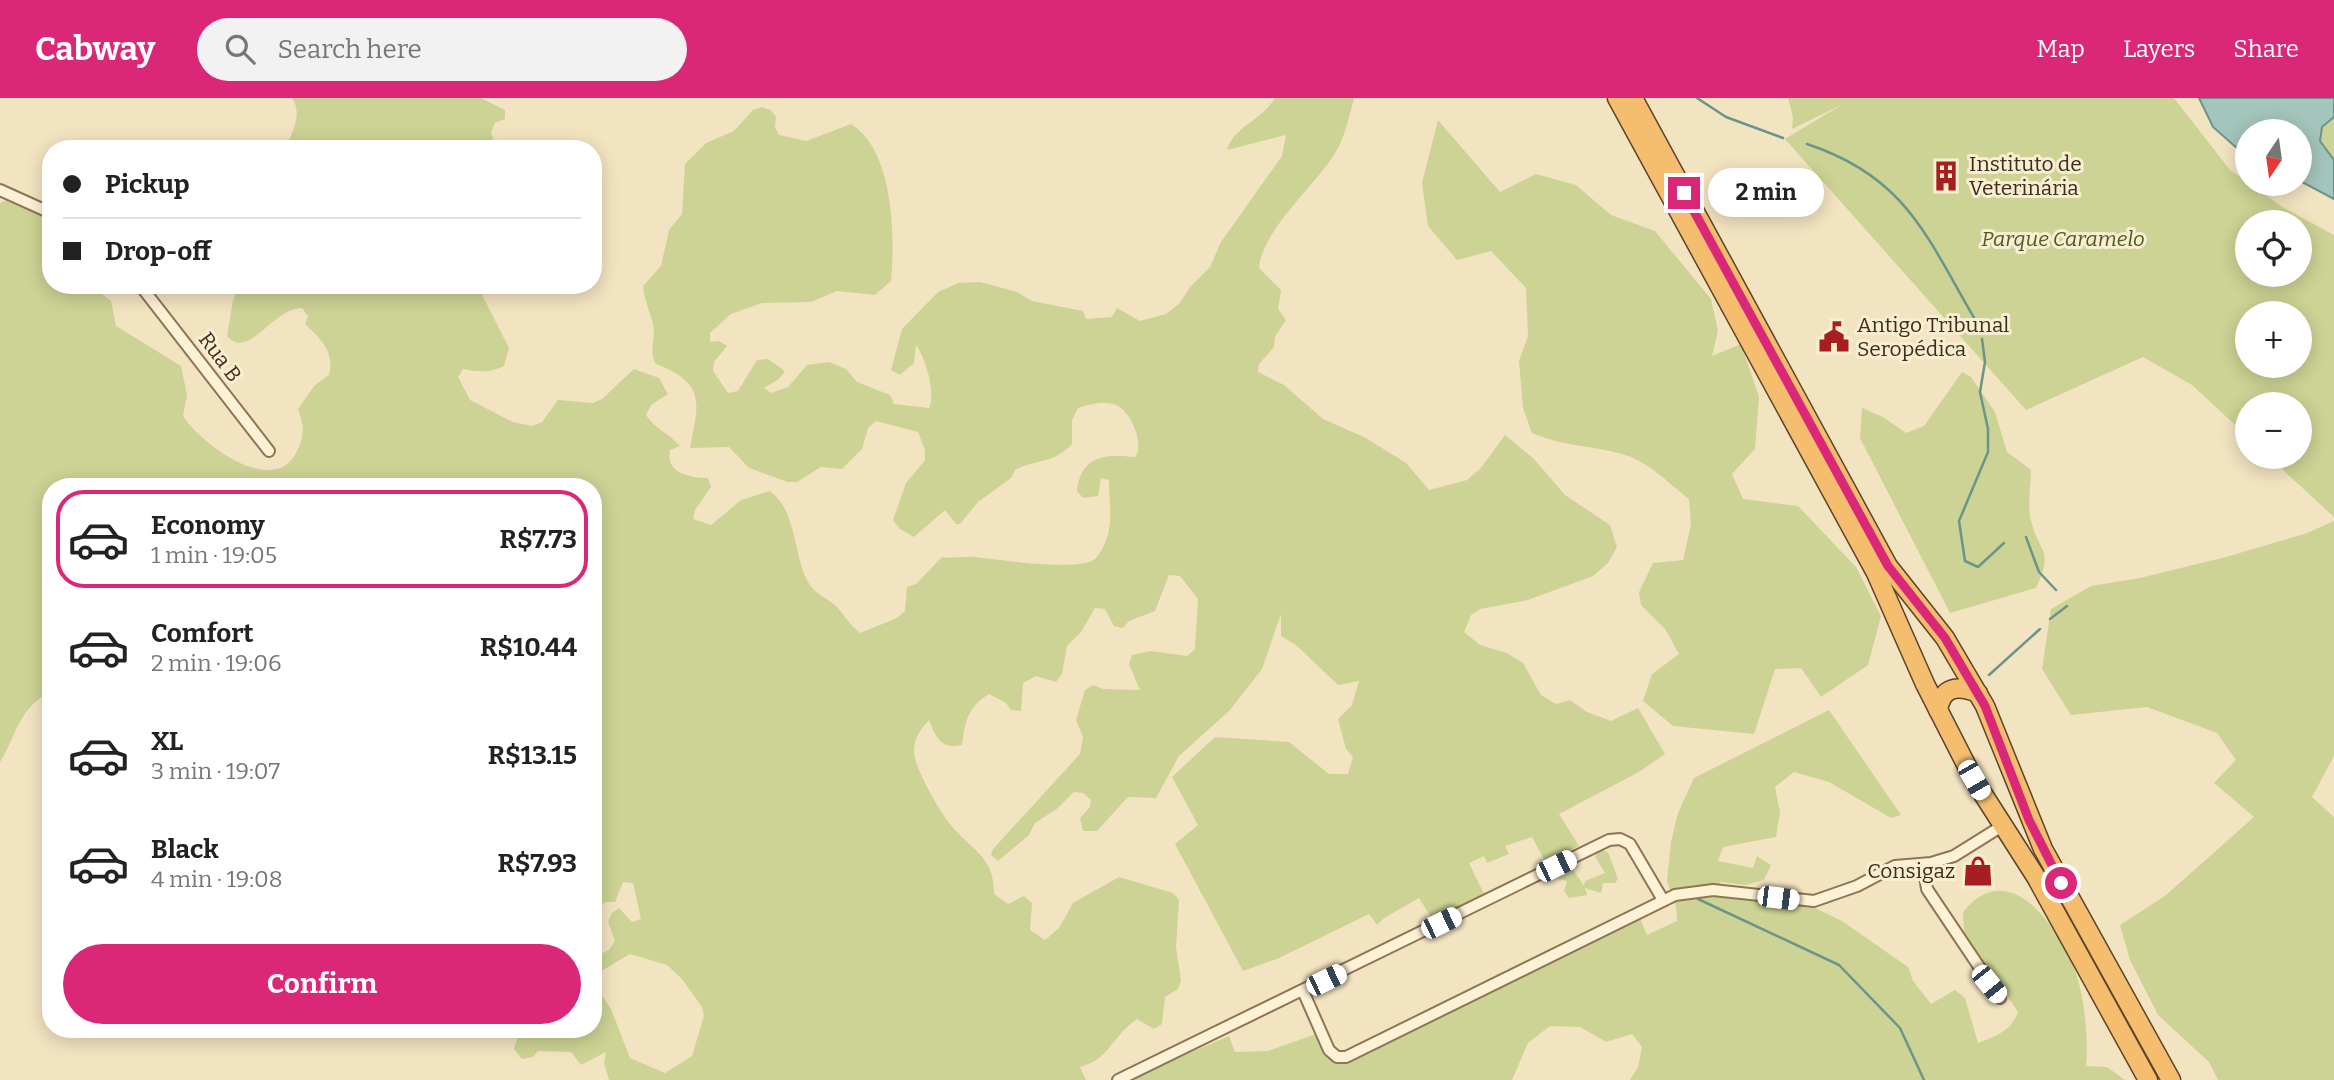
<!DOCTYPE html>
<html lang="en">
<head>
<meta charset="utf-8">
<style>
	body { margin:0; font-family:Bitter,serif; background:#f2f2f2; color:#222; height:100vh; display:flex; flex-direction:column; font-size:26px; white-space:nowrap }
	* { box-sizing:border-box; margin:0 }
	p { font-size:23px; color:#767676 }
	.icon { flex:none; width:38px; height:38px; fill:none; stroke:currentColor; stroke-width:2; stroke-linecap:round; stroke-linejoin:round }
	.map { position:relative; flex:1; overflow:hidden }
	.details { position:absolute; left:42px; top:380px; width:560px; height:560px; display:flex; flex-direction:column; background:#fff; border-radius:28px; box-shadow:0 4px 18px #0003 }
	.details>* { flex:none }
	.banner { position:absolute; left:42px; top:42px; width:560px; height:154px; border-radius:28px; box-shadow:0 4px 18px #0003; display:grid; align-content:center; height:154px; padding:0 21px; background:#fff }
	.needle { width:46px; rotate:193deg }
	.controls { position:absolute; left:2235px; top:21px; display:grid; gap:14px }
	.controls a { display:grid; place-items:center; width:77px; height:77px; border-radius:50%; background:#fff; box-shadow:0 4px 18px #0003; font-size:35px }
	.end { position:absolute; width:32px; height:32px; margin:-16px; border:9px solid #db2777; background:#fff; box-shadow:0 0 0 4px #fff }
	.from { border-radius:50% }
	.bubble { position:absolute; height:49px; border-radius:24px; background:#fff; box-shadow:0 4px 18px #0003; font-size:23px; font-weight:700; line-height:49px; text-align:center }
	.car { position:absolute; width:21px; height:42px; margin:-21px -10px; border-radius:9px; box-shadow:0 0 5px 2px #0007; background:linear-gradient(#fff 24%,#345 0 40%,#fff 0 76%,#345 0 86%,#fff 0) }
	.banner b { display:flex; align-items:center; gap:24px; height:66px; font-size:26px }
	.banner b+b { border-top:2px solid #e0e0e0 }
	.banner i { width:18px; height:18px; background:#222 }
	ul { padding:12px 0 0; list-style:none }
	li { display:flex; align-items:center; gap:21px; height:98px; margin:0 14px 10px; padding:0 7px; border:4px solid transparent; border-radius:28px }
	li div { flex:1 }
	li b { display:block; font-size:26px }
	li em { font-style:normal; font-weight:700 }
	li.current { border-color:#db2777 }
	li>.icon { width:63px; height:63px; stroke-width:1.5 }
	.action { display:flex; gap:14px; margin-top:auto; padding:14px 21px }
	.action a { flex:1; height:80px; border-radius:42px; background:#db2777; color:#fff; font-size:28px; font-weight:700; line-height:80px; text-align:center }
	header { display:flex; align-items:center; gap:42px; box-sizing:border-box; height:98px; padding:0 35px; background:#db2777; color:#fff }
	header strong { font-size:33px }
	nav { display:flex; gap:38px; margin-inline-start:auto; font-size:24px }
	.search { width:490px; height:63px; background:#f2f2f2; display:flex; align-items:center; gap:18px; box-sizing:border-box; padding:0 24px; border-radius:38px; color:#767676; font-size:26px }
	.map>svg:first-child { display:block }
	.green { fill:#cdd394; fill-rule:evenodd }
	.water { fill:#a4c5bb; stroke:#6a958a; stroke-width:2 }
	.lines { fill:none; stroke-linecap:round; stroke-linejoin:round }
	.stream { stroke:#6a958a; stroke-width:2.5 }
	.minor-casing { stroke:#907456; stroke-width:14 }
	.trunk-casing { stroke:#5d422b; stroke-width:21 }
	.minor { stroke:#fdf1d6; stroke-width:10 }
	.trunk { stroke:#f4be6e; stroke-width:18 }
	.route { stroke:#db2777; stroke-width:9 }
	.labels { text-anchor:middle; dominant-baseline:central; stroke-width:6; stroke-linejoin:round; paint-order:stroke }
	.poi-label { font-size:21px; fill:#3e2c1c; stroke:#faeed2; text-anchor:start }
	.park-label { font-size:21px; font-style:italic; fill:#4e5d20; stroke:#faeed2 }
	.street-label { font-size:21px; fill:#3e2c1c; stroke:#faeed2 }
</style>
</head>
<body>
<header>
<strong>Cabway</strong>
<div class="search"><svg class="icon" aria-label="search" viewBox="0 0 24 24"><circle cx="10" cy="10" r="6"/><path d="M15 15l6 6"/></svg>Search here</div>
<nav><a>Map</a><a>Layers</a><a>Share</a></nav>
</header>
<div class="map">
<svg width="2334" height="982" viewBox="0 0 2334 982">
	<rect width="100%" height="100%" fill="#f3e4c1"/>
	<g class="green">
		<path d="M 292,0 L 481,0 L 505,12 L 505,21 L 495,25 L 491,35 L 497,51 L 286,51 C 292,34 303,16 292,0 Z"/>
		<path d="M 1275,0 L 1354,0 C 1349,19 1345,40 1334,57 C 1314,88 1262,133 1259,170 L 1281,192 L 1278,211 L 1286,222 L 1275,239 L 1274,249 L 1259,266 L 1258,274 L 1284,287 L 1323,321 L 1366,340 L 1406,365 L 1429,392 L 1467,382 L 1480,371 L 1505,337 L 1534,361 L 1565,397 L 1610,427 L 1617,449 L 1608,465 L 1593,478 L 1528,502 L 1480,511 L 1471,517 L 1464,534 L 1480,547 L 1507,555 L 1523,565 L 1541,597 L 1556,606 L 1570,602 L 1587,614 L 1611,623 L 1638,610 L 1665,656 L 1639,674 L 1559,716 L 1579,748 L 1545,763 L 1532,739 L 1505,748 L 1509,756 L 1487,765 L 1484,758 L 1469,765 L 1484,796 L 1433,822 L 1419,800 L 1384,820 L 1377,827 L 1369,816 L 1279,860 L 1243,873 L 1175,746 L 1198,727 L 1172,679 L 1215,639 L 1289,644 L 1329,676 L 1348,676 L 1353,659 L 1346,651 L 1338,621 L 1352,607 L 1359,583 L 1338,587 L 1296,547 L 1281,538 L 1281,516 L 1262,571 L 1230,612 L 1179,658 L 1156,700 L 1128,699 L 1097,733 L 1083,733 L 1080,720 L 1090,709 L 1091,702 L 1083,695 L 1074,694 L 1058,710 L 1035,725 L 1029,737 L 998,763 L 991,757 L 993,751 L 1080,656 L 1083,639 L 1076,622 L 1085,592 L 1093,587 L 1103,591 L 1140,592 L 1129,566 L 1132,557 L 1150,553 L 1187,558 L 1195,551 L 1198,501 L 1180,478 L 1169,477 L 1155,513 L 1129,523 L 1123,530 L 1114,528 L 1105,511 L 1095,510 L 1081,534 L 1067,548 L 1062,576 L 1056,584 L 1036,578 L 1023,585 L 1021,613 L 1011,612 L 1006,605 L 989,596 C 968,609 965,623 962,647 C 941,652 935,638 929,622 C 920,632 914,640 914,654 C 914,669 940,714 950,726 C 971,753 994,756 994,796 L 1008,806 L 1024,798 L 1032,805 L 1030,832 L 1045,842 L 1059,830 L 1073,805 L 1119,779 L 1173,795 L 1179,802 L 1176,849 L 1181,883 L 1178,891 L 1165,899 L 1162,926 L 1154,931 L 1137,921 C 1111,939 1110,961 1080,969 L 1086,982 L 609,982 L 604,965 L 606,954 L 581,967 L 571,954 L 538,953 L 533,959 L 522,961 L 514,951 L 518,938 L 489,931 L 593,931 L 593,884 L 611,911 L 630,960 L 665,975 L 692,958 L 704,918 L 702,909 L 682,881 L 667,867 L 630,856 L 598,875 L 593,869 L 594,859 L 609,852 L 615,843 L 608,824 L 612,815 L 619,810 L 632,824 L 641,821 L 633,785 L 623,784 L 615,804 L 606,804 L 593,810 L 593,388 L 51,388 L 51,593 C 17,612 18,635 0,664 L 0,105 L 11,100 L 51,115 L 51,187 L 90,187 L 111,203 L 116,228 L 181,268 L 187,297 L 183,318 C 202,347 275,401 297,353 C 305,336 304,328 298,311 L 315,287 L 329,277 C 335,254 321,241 305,226 L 308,218 L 302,210 C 271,211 249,263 227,238 L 233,202 L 240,187 L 477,187 L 509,250 L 504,268 C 489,275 479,274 463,271 L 458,279 L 470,302 L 513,324 L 532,328 L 542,324 L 558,302 L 593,305 L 602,301 L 634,271 L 659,280 L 668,296 L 651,307 L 646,317 C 654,330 670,336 680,348 L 670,352 C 665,375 690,380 708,380 L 711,389 L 695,412 L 693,421 L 711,427 L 741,402 L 770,393 C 796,411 794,457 807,482 C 814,496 824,498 835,507 C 845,517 848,526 860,535 L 897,520 L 905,513 L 907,489 L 916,486 L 942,459 C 953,461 963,458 974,459 C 995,461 1084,475 1096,460 C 1116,436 1109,410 1109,382 L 1101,380 L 1098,398 L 1083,400 L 1077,393 C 1081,357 1105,356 1135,359 C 1145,347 1131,313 1116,307 C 1104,302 1090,306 1078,310 L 1072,322 L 1072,346 C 1052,367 1038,360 1015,372 L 1011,380 L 978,404 L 960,426 L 956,426 L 945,412 L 914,439 L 900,431 L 893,422 L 906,385 L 925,362 L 925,352 L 918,334 L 876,323 L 868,330 L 862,351 L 842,371 L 821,369 L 797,384 L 788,384 L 749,370 L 729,349 L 690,350 C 699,305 706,285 656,266 C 649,254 654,245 654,232 C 653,220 644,203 643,188 L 661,168 L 669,132 L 682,116 L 685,66 L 706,45 L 734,33 L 753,12 L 762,9 L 771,12 L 776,19 L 775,29 L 779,37 L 806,43 L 851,26 C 894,53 895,137 891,183 L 875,197 L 837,193 L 811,204 L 762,205 L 731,216 L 710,235 L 710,244 L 719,243 L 727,248 L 714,264 L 713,273 L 728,295 L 738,293 L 757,262 L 768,261 L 785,273 L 779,281 L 764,290 L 771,295 L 788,289 L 807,267 L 829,264 L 846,271 L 857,284 L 890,297 L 894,306 L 929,310 C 936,295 926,261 916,247 L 914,265 L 900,277 L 891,272 L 902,231 L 938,194 L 958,185 L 980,184 L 1017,194 L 1032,203 L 1083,213 L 1086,221 L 1112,219 L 1117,210 L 1140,223 L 1166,216 L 1180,205 L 1190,189 L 1210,169 L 1221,144 L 1282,58 L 1286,37 L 1227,52 C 1233,29 1261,23 1275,0 Z"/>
		<path d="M 1788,0 L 2174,0 L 2230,72 L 2284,110 L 2334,137 L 2334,419 L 2269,359 L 2300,359 L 2300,306 L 2247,306 L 2247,338 L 2192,287 L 2143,259 L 2026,312 L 1785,41 L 1843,6 L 1792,31 L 1793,19 ZM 2247,124 L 2300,124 L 2300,177 L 2247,177 ZM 2247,215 L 2300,215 L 2300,268 L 2247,268 Z"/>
		<polygon points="2334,19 2334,62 2320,44 2322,29"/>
		<path d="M 1438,22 L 1500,94 L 1536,76 L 1576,87 L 1611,117 L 1655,133 L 1711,201 L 1718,233 L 1712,258 L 1741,246 L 1759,299 L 1755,351 L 1732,376 L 1743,401 L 1798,408 L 1856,469 L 1881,518 L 1868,567 L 1821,599 L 1801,570 L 1775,571 L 1754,636 L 1673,628 L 1643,603 L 1652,576 L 1679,556 L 1665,531 L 1641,507 L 1639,494 L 1653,465 L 1683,462 L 1691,427 L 1689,401 C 1668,385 1648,363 1622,356 C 1590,347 1565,349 1532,335 L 1523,310 L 1519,263 L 1528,238 L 1526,190 L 1491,153 L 1457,162 L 1428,128 L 1422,85 Z"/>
		<path d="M 1962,274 L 1971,279 L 1995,314 L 2007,354 L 2031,372 C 2031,387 2027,408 2031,423 C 2040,457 2054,451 2036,490 L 1950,515 L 1860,340 L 1862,310 L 1883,319 L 1906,335 L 1924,328 Z"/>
		<polygon points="2334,423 2334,658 2312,699 2334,719 2334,982 2218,982 2209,964 2158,917 2130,862 2120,827 2165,798 2254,719 2214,685 2236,662 2217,635 2147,609 2071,617 2042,571 2051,511 2091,488 2140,480 2226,459 2307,435"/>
		<path d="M 1829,612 L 1901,717 L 1891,720 L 1829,684 L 1794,674 L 1775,689 L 1780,714 L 1776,739 L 1723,749 L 1718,763 L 1753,770 L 1757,758 L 1771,767 L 1764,782 L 1746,787 L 1720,784 L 1716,795 L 1809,807 L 1842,823 L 1908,869 L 1913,883 L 1931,906 L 1955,892 L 1965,900 L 1978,945 C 1996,938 2011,933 2018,914 L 1964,834 L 1963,814 C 2009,757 2058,828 2075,873 C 2084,895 2089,944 2086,968 L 2107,969 L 2125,982 L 1630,982 L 1638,969 L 1642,949 L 1632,936 L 1606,944 L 1580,929 L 1550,928 L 1528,945 L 1512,982 L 1126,982 L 1229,938 L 1235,954 L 1268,953 L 1316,936 L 1339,965 C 1441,919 1538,866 1640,820 L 1647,837 L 1677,823 L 1676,808 L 1667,783 L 1671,744 L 1678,715 L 1694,680 Z"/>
		<polygon points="1599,751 1608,754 1618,781 1615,785 1603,785 1601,795 1585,790 1587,797 1569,800 1564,793 1567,783 1556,780 1551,772 1568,764 1584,788 1585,783 1605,775 1595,759"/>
	</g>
	<polygon class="water" points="2199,0 2334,0 2334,19 2322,29 2320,43 2334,62 2334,101 2300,83 2300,33 2247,33 2247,59 2213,29"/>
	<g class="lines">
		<g class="stream">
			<polyline points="1697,0 1726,19 1783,40"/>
			<path d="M 1807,46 C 1907,79 1927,140 1976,223"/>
			<polyline points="1982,241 1985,264 1980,294 1988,331 1988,354 1959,423 1965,463 1978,469 2004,445"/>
			<polyline points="2026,439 2039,474 2056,492"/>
			<polyline points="2050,521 2067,508"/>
			<polyline points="1989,577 2040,531"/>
			<polyline points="1698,801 1839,867 1900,930 1924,982"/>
		</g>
		<g class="minor-casing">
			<g id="minor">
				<polyline points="0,92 51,115"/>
				<polyline points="140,187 269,353"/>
				<polyline points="1923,766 1927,791 2000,900"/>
				<polyline points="1303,893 1329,952 1337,959 1346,959 1675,797 1713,792 1814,803 1857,788 1895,768 1931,765 1954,758 2002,728"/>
				<polyline points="1118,982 1609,742 1620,741 1630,746 1663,802"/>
			</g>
		</g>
		<g class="trunk-casing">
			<g id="trunk">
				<polyline points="1617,0 1876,475 1925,586 1974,682 2036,779 2148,982"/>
				<polyline points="1633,0 1888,468 1945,540 1985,608 2043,751 2171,982"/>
				<path d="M 1938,612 C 1942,588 1958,587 1978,595"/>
			</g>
		</g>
		<use href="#minor" class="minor"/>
		<use href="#trunk" class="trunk"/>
	</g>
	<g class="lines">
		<polyline class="route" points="1684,95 1888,468 1945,540 1985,608 2029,722 2061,785"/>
	</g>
	<defs>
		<g id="building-bare" transform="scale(2.415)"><path d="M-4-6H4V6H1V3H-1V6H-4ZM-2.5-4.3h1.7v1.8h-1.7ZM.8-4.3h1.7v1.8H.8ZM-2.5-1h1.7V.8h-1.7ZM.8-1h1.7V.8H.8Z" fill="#a71e21" stroke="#faeed2" stroke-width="2.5" paint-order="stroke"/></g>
		<g id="civic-bare" transform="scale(2.415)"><path d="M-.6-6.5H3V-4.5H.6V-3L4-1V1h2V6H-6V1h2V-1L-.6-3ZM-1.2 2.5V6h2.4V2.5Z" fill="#a71e21" stroke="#faeed2" stroke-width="2.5" paint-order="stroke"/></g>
		<g id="shop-bare" transform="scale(2.415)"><path d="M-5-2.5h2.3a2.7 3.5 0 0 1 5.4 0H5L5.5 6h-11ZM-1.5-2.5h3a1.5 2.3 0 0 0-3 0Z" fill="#a71e21" stroke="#faeed2" stroke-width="2.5" paint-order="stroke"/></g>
	</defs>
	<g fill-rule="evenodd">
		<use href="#building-bare" x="1946" y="78"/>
		<use href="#civic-bare" x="1834" y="239"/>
		<use href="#shop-bare" x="1978" y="773"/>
	</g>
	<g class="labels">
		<g class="poi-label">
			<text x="1969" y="66">Instituto de<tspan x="1969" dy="24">Veterinária</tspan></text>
			<text x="1857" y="227">Antigo Tribunal<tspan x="1857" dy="24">Seropédica</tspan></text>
			<text x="1955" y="773" text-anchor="end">Consigaz</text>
		</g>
		<g class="park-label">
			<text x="2063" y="141">Parque Caramelo</text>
		</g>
		<g class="street-label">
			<text transform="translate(220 259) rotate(53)">Rua B</text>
		</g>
	</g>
</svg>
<div class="controls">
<a><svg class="needle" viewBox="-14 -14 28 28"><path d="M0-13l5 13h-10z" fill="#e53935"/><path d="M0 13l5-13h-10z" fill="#767676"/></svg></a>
<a><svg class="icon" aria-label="locate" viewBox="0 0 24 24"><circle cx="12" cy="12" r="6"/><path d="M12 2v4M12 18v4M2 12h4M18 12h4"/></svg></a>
<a>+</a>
<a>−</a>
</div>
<i class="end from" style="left:2061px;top:785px"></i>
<i class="end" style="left:1684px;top:95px"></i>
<div class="bubble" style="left:1708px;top:70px;width:116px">2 min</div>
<i class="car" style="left:1974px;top:682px;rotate:150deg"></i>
<i class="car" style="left:1556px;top:768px;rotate:64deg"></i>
<i class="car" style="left:1778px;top:800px;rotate:97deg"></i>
<i class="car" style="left:1441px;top:825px;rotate:64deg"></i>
<i class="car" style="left:1326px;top:882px;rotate:64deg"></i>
<i class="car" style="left:1989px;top:886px;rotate:141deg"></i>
<div class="banner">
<b><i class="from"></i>Pickup</b>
<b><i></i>Drop-off</b>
</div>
<section class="details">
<ul>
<li class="current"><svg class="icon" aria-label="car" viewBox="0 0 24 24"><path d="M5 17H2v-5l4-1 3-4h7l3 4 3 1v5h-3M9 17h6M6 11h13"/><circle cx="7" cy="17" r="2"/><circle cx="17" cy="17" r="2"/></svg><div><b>Economy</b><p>1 min · 19:05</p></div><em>R$7.73</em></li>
<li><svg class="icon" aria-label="car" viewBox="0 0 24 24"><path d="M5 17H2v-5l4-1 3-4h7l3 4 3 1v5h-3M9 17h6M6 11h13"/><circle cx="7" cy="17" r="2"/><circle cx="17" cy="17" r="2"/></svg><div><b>Comfort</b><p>2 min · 19:06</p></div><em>R$10.44</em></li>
<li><svg class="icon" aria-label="car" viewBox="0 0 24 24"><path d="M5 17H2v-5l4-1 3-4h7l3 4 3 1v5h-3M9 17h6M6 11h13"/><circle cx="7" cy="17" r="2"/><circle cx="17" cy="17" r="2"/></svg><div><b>XL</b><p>3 min · 19:07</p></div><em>R$13.15</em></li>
<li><svg class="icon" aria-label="car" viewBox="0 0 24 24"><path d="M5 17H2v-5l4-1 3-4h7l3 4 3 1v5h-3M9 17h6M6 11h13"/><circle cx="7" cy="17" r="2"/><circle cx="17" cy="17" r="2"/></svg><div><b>Black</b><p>4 min · 19:08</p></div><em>R$7.93</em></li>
</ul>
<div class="action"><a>Confirm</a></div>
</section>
</div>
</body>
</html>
